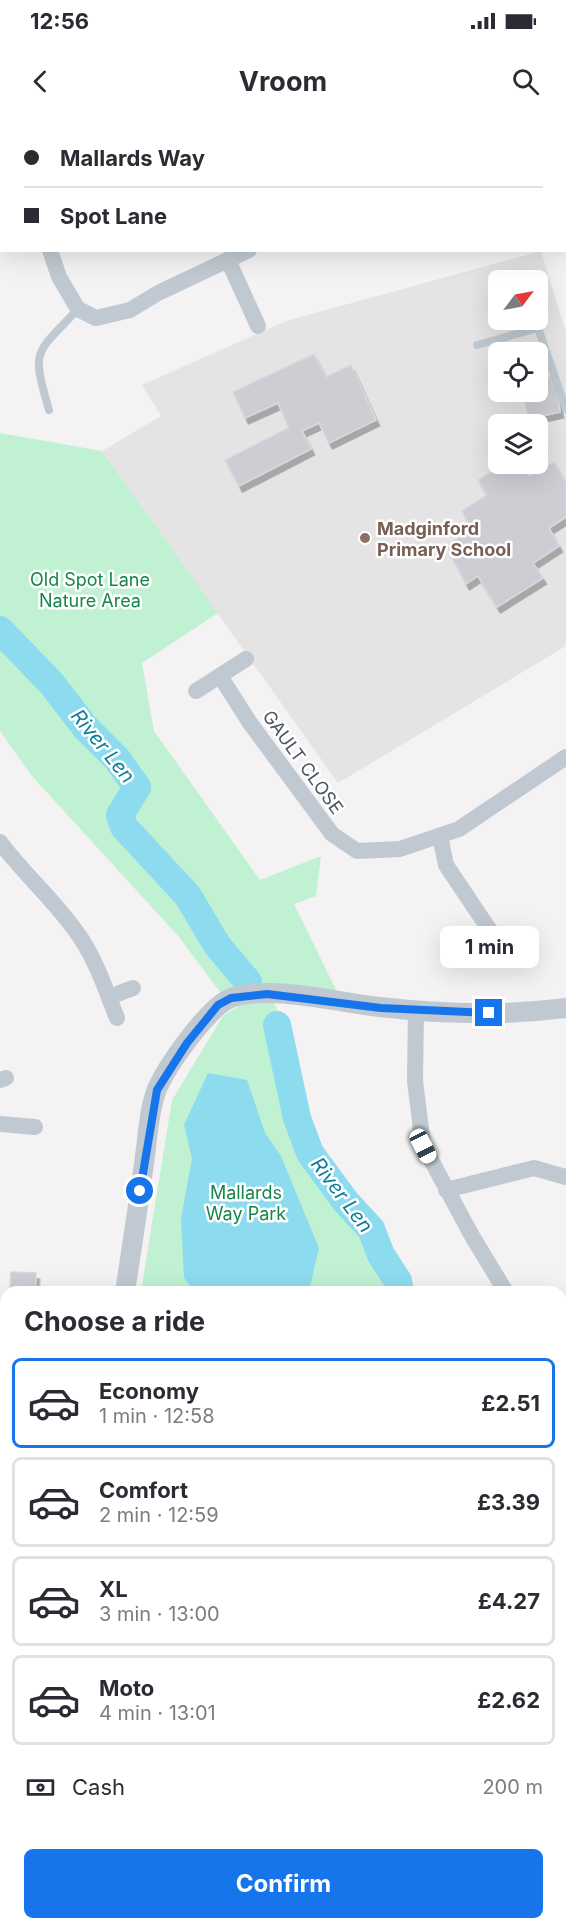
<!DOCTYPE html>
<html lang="en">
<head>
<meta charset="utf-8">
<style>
	body { margin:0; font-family:Inter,sans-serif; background:#f7f7f7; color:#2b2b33; height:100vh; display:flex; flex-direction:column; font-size:22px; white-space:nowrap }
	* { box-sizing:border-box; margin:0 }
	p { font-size:20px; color:#7c7c81 }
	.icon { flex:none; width:33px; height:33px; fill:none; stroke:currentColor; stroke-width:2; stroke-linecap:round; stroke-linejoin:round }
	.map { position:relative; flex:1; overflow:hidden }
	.panel { position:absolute; left:0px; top:1166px; width:567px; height:644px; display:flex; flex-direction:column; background:#fff; border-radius:18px 18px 0 0; box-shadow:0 6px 24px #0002 }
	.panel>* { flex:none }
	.banner { position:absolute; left:0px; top:0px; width:567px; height:132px; box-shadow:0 6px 24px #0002; display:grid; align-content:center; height:132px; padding:0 24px; background:#fff }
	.needle { width:39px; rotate:58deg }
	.fabs { position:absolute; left:488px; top:150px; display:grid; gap:12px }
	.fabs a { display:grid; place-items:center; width:60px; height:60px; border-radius:9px; background:#fff; box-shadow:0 6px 24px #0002; font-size:30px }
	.end { position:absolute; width:27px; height:27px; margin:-14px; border:8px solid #1675ea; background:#fff; box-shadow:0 0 0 3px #fff }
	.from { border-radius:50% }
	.bubble { position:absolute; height:42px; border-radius:9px; background:#fff; box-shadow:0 6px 24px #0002; font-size:20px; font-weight:700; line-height:42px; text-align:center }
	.car { position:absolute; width:18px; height:36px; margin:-18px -9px; border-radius:8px; box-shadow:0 0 4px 2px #0007; background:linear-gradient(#fff 24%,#345 0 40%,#fff 0 76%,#345 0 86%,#fff 0) }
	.banner b { display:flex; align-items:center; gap:21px; height:57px; font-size:22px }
	.banner b+b { border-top:2px solid #e1e1e2 }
	.banner i { width:15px; height:15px; background:#2b2b33 }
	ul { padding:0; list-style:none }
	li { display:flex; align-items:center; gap:18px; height:90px; margin:0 12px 9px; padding:0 12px; border:3px solid #e1e1e2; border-radius:9px }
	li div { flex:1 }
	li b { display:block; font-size:22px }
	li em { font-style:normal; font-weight:700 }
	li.selected { border-color:#1675ea }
	li>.icon { width:54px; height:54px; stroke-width:1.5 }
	h2 { padding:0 24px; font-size:27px; line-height:72px }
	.pay { display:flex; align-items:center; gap:15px; height:66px; padding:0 24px; font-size:22px }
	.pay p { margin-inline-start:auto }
	.cta { display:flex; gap:12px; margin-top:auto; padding:12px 24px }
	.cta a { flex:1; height:69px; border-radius:9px; background:#1675ea; color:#fff; font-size:24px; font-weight:700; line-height:69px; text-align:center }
	.status { display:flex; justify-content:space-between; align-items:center; height:42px; padding:0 30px; background:#fff; direction:ltr }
	.status svg { height:16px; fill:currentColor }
	header { display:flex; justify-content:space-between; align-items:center; height:78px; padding:0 24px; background:#fff; font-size:27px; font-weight:700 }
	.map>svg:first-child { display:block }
	.commercial { fill:#fdf8ed }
	.education { fill:#e5e3e4; fill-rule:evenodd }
	.green { fill:#c1f1d3 }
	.water { fill:#8ddbef }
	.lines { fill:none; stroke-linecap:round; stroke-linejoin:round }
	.river { stroke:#8ddbef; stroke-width:28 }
	.building { fill:#ccced4; stroke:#d6d8dd; stroke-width:1.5; filter:url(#shadow) }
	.service { stroke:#c0c9d1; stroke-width:8 }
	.minor { stroke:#c0c9d1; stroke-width:16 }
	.tertiary { stroke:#c0c9d1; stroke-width:20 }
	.route { stroke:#1675ea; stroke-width:8 }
	.education-dot { fill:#8d6e63; stroke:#fff; stroke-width:2 }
	.labels { text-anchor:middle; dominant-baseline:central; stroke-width:5; stroke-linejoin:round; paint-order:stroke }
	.education-label { font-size:18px; font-weight:bold; fill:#785e54; stroke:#fff; text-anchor:start }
	.park-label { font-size:18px; fill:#16854c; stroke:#fff }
	.street-label { font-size:18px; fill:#495560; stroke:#fff }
	.water-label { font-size:20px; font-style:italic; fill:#0a7e9b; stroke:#fff }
</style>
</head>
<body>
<div class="status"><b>12:56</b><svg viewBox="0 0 49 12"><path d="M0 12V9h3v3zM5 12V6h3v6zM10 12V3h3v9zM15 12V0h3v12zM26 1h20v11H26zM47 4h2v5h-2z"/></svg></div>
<header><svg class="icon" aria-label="back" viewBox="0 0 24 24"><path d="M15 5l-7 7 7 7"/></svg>Vroom<svg class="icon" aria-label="search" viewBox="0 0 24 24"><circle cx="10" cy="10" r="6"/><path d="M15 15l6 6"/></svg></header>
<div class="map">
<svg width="566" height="1808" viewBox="0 0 566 1808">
	<defs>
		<filter id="shadow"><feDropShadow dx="3.5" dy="6" stdDeviation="0" flood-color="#0004"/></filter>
	</defs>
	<rect width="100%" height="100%" fill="#f4f2f2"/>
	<polygon class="commercial" points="6,1515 6,1778 0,1778 0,1517"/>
	<path class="education" d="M 541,131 L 566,212 L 566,526 L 338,663 L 102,331 L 161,296 L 142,265 L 286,201 ZM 498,160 L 537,160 L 537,200 L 498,200 ZM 498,232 L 537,232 L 537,272 L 498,272 ZM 498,304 L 537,304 L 537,344 L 498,344 Z"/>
	<g class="green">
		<path d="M 0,313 L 102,331 L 218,493 L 142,543 L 154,611 L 260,760 L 321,736 L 316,776 L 294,784 L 342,882 L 273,881 C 293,923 290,971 309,1013 C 322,1042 345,1066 364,1091 C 379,1111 391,1132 405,1152 L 400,1171 L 141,1171 L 172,980 L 223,896 L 246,881 L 226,880 L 179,817 L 31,655 L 0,611 Z"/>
		<polygon points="0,1442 6,1445 6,1520 0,1521"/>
		<polygon points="561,1581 566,1584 566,1769 561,1768"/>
	</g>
	<polygon class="water" points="208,953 247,960 265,1013 281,1036 319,1128 309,1171 194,1171 184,1158 181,1098 192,1039 184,1005"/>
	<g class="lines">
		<g class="river">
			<polyline points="0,510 52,564 85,607 117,639 137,667 120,695 124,707 188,776 217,825 248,862"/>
			<polyline points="277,905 297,998 310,1033 346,1082 371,1109 381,1135 398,1161 400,1172"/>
			<polyline points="561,1549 566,1551"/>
		</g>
	</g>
	<g class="building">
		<polygon points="314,234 326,257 351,245 376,300 329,323 319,303 302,311 311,329 239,366 225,340 289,308 278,283 245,298 233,272"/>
		<polygon points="555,256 560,292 528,299 523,272 537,272 537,259"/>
		<polygon points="554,342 566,362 566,397 549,408 559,426 533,443 543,458 497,487 478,456 466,464 446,426 472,409 462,391 487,375 478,360 504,344 521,344 529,356"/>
		<polygon points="11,1152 36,1153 35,1171 10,1170"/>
		<polygon points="0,1577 6,1615 6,1642 0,1643"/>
	</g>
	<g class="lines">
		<g class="service">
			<polyline points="209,0 210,2"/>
			<polyline points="198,2 202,0"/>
			<polyline points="566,119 566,122"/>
			<polyline points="477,225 538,208 566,289"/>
			<path d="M 49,290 C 31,228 35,235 78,189"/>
			<polyline points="561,1322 566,1321"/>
		</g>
		<g class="minor">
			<polyline points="5,0 6,2"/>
			<polyline points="488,0 489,2"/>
			<polyline points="0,34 2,34"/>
			<polyline points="50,130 59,157 78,189 96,198 130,190 158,173 249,130"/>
			<polyline points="228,140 258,206"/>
			<polyline points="220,556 250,603 332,714 357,731 400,729 459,709 566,637"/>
			<polyline points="196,571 246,539"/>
			<polyline points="440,716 446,745 505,833"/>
			<path d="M 0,722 C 23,753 53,779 75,810 C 95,836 105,868 117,898"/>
			<polyline points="109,877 133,868"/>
			<polyline points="416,889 415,961 423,1025 472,1116 506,1172"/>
			<polyline points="0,960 6,958"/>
			<polyline points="0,1004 35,1007"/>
			<polyline points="446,1070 534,1048 566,1057"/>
			<polyline points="561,1389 566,1396"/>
		</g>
		<g class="tertiary">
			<path d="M 125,1172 C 132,1126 139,1081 145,1036 C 148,1015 149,989 157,969 C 167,946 208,887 231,878 C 268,864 340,883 380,887 C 441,894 505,896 566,888"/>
			<polyline points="0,1430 6,1432"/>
		</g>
	</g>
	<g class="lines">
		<polyline class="route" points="140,1071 157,970 187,923 218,885 231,878 267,874 381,888 489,893"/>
	</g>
	<circle class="education-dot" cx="365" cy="418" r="6"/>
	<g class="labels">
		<g class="education-label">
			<text x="377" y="408">Madginford<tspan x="377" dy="21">Primary School</tspan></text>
		</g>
		<g class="park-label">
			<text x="90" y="459">Old Spot Lane<tspan x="90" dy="21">Nature Area</tspan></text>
			<text x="246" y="1072">Mallards<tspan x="246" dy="21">Way Park</tspan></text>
		</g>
		<g class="street-label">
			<text transform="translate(303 642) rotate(54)">GAULT CLOSE</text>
		</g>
		<g class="water-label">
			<text transform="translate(103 626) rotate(51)">River Len</text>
			<text transform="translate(342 1075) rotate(53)">River Len</text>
		</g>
	</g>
</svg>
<div class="fabs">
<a><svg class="needle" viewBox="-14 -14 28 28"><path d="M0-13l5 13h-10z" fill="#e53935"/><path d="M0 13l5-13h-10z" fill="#7c7c81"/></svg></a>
<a><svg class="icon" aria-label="locate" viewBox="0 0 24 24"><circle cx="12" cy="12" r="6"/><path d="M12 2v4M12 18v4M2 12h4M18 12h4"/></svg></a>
<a><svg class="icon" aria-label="layers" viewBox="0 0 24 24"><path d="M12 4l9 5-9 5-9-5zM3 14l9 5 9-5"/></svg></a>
</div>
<i class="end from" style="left:140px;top:1071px"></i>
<i class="end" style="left:489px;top:893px"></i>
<div class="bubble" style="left:440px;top:806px;width:99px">1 min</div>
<i class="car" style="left:423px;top:1026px;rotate:153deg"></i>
<div class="banner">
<b><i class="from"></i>Mallards Way</b>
<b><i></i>Spot Lane</b>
</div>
<section class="panel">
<h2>Choose a ride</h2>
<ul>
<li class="selected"><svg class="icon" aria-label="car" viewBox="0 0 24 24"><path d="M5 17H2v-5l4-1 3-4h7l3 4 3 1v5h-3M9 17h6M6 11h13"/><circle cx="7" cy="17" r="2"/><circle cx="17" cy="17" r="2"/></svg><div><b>Economy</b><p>1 min · 12:58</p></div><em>£2.51</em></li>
<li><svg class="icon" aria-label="car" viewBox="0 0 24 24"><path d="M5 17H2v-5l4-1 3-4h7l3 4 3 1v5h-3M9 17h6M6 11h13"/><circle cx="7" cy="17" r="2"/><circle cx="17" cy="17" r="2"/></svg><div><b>Comfort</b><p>2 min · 12:59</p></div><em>£3.39</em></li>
<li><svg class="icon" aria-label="car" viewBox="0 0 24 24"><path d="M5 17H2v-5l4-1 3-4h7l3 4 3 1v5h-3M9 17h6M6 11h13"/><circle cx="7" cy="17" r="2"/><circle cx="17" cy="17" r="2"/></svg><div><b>XL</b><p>3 min · 13:00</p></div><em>£4.27</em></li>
<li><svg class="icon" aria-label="car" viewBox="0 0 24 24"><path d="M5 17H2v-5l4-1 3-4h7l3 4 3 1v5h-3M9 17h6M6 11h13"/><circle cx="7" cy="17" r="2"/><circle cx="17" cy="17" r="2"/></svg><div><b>Moto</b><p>4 min · 13:01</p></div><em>£2.62</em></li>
</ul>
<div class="pay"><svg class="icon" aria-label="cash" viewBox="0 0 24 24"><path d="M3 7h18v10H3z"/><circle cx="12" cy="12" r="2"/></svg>Cash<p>200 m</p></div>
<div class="cta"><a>Confirm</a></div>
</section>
</div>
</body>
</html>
